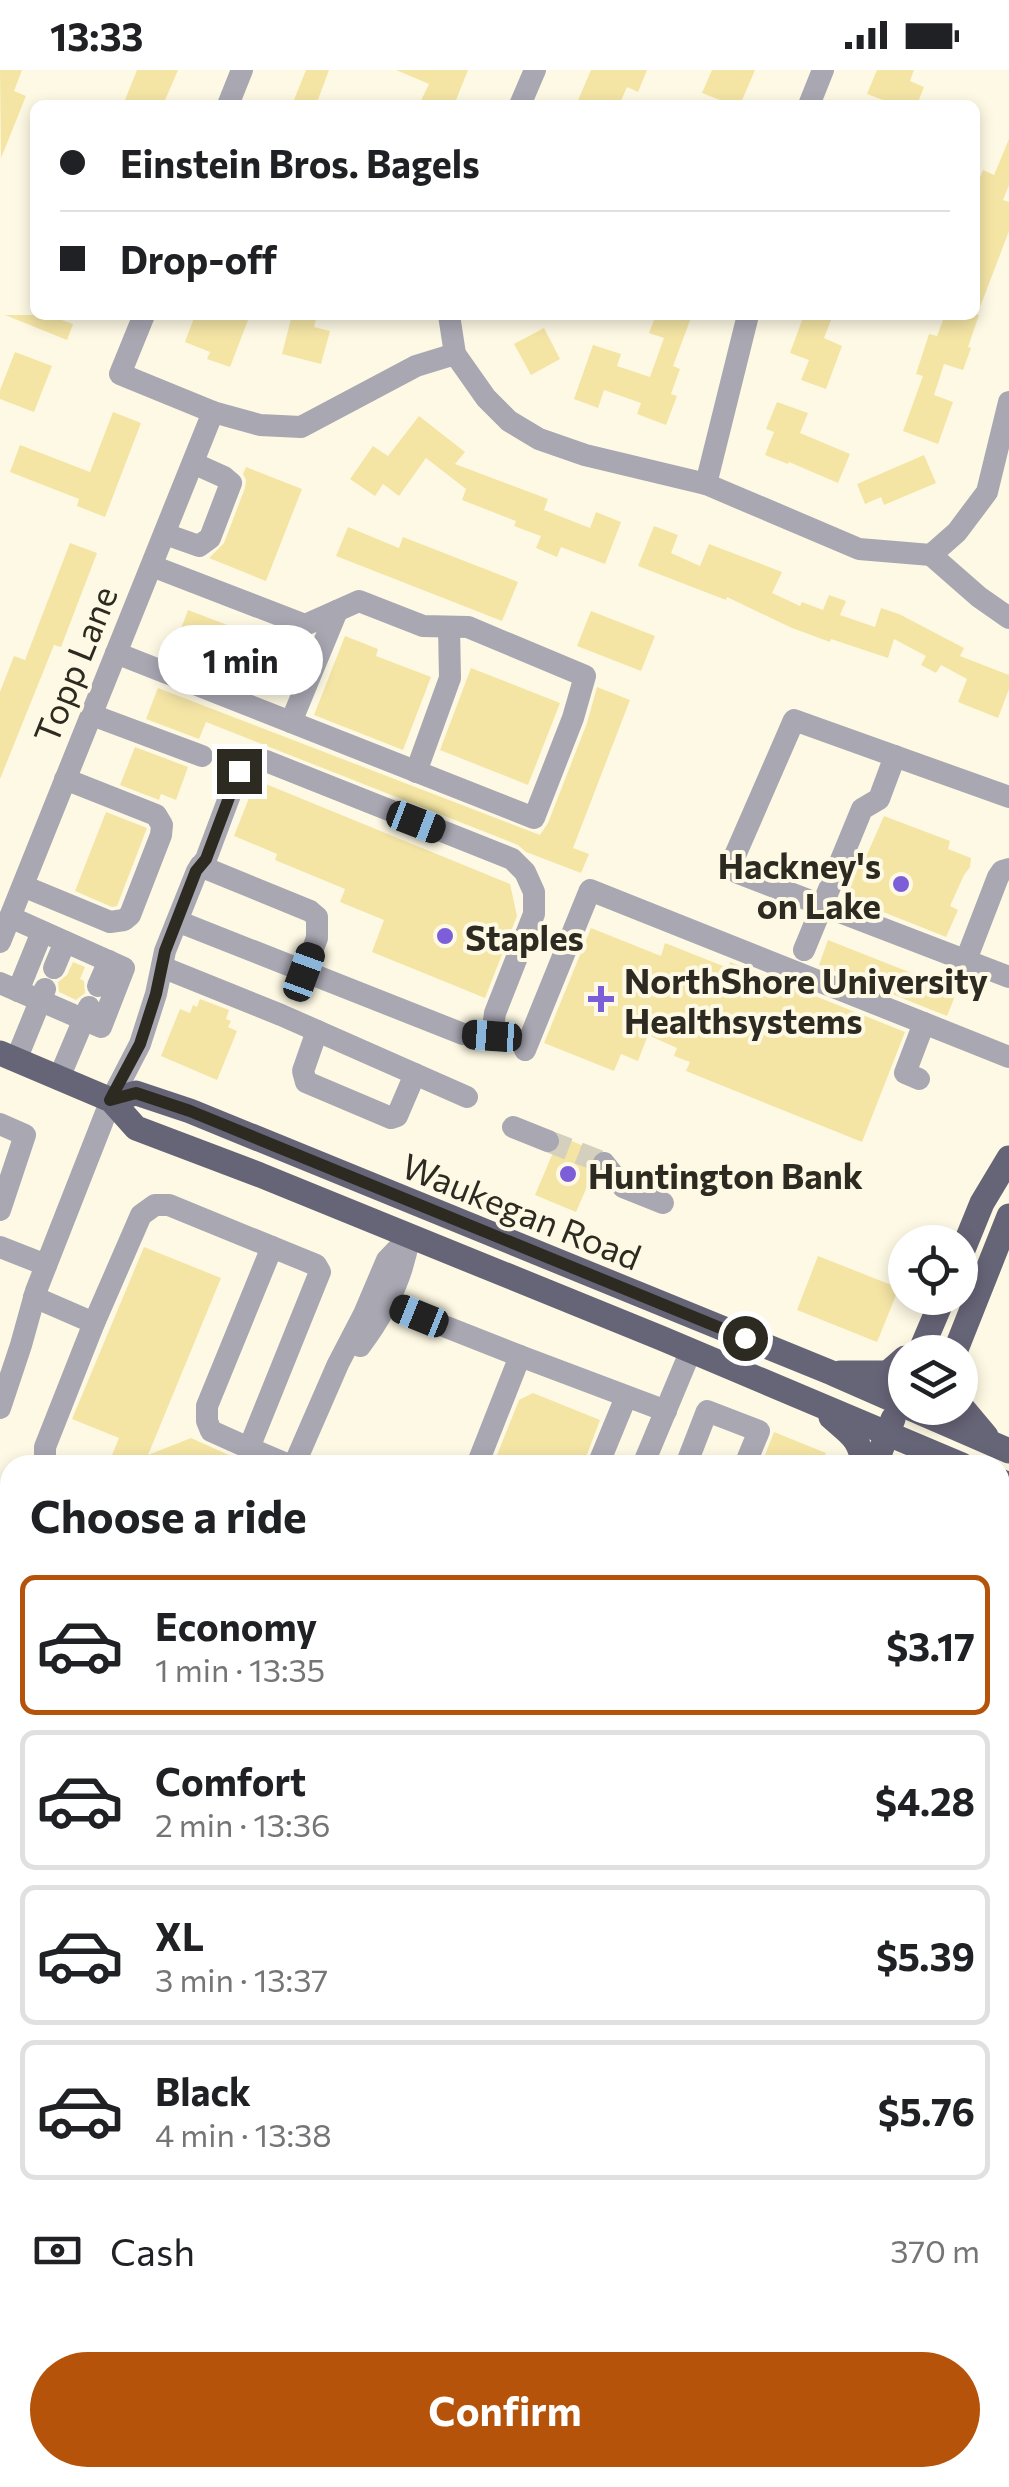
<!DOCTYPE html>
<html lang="en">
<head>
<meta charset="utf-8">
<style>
	body { margin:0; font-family:Commissioner,sans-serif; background:#f2f2f2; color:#202124; height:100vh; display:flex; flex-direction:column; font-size:38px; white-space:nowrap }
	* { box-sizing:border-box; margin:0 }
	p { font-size:32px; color:#757577 }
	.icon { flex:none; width:55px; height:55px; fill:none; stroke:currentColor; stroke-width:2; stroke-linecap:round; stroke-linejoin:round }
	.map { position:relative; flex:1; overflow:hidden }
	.sheet { position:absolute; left:0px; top:1385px; width:1010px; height:1032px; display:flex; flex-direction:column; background:#fff; border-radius:30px 30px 0 0; box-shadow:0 5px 15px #0003 }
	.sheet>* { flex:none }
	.hud { position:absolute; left:30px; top:30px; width:950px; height:220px; border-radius:15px; box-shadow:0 5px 15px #0003; display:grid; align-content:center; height:220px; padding:0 30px; background:#fff }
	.controls { position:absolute; left:888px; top:1155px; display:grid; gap:20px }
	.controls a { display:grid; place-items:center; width:90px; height:90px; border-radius:50%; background:#fff; box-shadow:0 5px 15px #0003; font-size:50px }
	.end { position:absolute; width:45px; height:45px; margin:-22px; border:12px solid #2d2b21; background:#fff; box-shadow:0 0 0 5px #fff }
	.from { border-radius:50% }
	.bubble { position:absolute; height:70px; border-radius:35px; background:#fff; box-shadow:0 5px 15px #0003; font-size:32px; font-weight:700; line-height:70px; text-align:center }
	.car { position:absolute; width:30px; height:60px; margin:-30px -15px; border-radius:12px; box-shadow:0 0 8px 2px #0007; background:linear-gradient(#222 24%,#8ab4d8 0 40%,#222 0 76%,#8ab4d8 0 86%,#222 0) }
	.hud b { display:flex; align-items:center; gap:35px; height:95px; font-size:38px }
	.hud b+b { border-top:2px solid #e0e0e0 }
	.hud i { width:25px; height:25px; background:#202124 }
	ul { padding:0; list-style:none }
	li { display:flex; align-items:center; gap:30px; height:140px; margin:0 20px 15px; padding:0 10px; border:5px solid #e0e0e0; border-radius:15px }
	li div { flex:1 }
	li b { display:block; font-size:38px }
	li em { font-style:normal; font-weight:700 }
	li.current { border-color:#b45309 }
	li>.icon { width:90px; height:90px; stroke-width:1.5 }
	h2 { padding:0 30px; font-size:45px; line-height:120px }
	.pay { display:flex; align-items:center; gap:25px; height:110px; padding:0 30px; font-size:38px }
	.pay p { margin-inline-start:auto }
	.button { display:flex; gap:20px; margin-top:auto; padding:20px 30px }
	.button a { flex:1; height:115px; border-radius:60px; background:#b45309; color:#fff; font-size:40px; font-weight:700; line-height:115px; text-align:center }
	.status { display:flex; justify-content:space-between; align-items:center; height:70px; padding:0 50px; background:#fff; direction:ltr }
	.status svg { height:28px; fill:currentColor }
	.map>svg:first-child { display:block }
	.green { fill:#d7cda2 }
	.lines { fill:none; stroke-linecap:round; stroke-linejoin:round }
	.stream { stroke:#dad6fa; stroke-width:5 }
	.building { fill:#f4e5a5 }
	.minor-tunnel { stroke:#d4d0bd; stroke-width:22; stroke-dasharray:22 11; stroke-linecap:butt }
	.minor { stroke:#a8a7b2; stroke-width:22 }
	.major { stroke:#666477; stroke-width:25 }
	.route { stroke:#2d2b21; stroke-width:12 }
	.poi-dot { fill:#7c5ed8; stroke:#fef9e4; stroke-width:4 }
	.labels { text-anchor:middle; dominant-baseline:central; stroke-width:8; stroke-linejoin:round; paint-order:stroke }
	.street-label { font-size:35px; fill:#2d2b21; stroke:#fef9e4 }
	.poi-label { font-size:35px; font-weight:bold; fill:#2d2b21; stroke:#fef9e4; text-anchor:start }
</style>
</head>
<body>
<div class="status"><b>13:33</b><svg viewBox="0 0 49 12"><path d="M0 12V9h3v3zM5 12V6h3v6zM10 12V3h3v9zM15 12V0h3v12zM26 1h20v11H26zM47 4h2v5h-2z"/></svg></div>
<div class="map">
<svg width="1009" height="2417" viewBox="0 0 1009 2417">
	<rect width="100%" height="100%" fill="#fef9e4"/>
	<g class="green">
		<polygon points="176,2408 446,2408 442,2417 181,2417"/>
		<polygon points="615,2408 836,2408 835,2417 635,2417"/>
	</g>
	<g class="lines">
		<g class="stream">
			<polyline points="0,1637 10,1641"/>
			<polyline points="910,2417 910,2408"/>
		</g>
	</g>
	<g class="building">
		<polygon points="0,0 22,0 14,21 26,26 1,88"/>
		<polygon points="137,0 178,0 163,35 123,35"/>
		<polygon points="306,0 329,0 316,35 292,35"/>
		<polygon points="396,0 468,0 454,35 419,35 429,14"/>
		<polygon points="591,0 647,0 638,22 627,17 619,35 576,35"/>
		<polygon points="712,0 755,0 740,35 733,35 702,23"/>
		<polygon points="877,0 914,0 910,11 924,17 917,35 896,35 867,24"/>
		<polygon points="1009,69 1009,115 1003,130 1009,132 1009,161 977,245 979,245 968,277 971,278 963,300 944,294 934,325 953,332 938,374 903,361 923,306 916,304 929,264 937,266 945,245 975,245 975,120 983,100 994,105"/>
		<polygon points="5,245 60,245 59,249 73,254 67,270"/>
		<polygon points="195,245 250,245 230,297 207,289 210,282 185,272"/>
		<polygon points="292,245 317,245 314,257 330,261 321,294 282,284"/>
		<polygon points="656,245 692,245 673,296 680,299 671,324 677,326 666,355 637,344 641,333 604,320 598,338 574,329 593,275 621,284 617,296 650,307 664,268 649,263"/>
		<polygon points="804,245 833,245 824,268 842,276 826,319 801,310 809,290 790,283"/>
		<polygon points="544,258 560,289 531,305 514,274"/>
		<polygon points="15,282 52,296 34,342 0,329 0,320"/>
		<polygon points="777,332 808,343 800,363 850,384 838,413 789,392 788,394 765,385 774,362 766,359"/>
		<polygon points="113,342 141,353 105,447 77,436 79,429 10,402 20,375 90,402"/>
		<polygon points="419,346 465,382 455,394 548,429 544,440 590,458 596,442 621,452 605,494 561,477 557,487 536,478 541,466 514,456 516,451 462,430 466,419 426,388 399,426 383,414 375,426 350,409 373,376 388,386"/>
		<polygon points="924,385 936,413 884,435 881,427 865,434 857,414"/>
		<polygon points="246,397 302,419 266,511 209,488 224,473 245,418 246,410 243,404"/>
		<polygon points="654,456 678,465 671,483 700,496 709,474 782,502 772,523 800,536 802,532 823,540 829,525 846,531 840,545 875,557 881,538 899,544 964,578 960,586 1009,605 1009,619 998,648 958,632 967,609 941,595 936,603 921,595 926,586 894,569 888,588 831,569 830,572 792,558 727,527 726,530 638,496"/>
		<polygon points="348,457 399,478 403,467 518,512 502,551 336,486"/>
		<polygon points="70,473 97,483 61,577 54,575 0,709 0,622 14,586 25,590"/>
		<polygon points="188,540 300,583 287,615 176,572"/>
		<polygon points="591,541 655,566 641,601 577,576"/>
		<polygon points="345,566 378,579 376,586 431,607 403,680 314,645"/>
		<polygon points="471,598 560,633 528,715 440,680"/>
		<polygon points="597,617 630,630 573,778 589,784 581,803 526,782 518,775 206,652 199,669 146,649 158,618 540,765 548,753 587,653"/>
		<polygon points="135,677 188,697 176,730 161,724 159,730 120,715"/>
		<polygon points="256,710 510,814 517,846 485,928 372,882 384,850 340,832 345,819 275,790 277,784 234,766"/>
		<polygon points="106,742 147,758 117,836 112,837 75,821"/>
		<polygon points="884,746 950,771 948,779 971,788 970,797 964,805 950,836 958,840 946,867 843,826 859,786 865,789"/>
		<polygon points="591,858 661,886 665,873 728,898 730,892 905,962 862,1072 686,1001 690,992 674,986 677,978 648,965 638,991 621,984 614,1001 544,973"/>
		<polygon points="828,870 957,921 947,946 819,895"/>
		<polygon points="73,892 85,897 80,909 84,911 85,923 76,930 59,922 58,912 67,905"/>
		<polygon points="200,929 229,940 226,949 231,951 228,957 237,961 217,1010 161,986 180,939 190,943 193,935 197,937"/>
		<polygon points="562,1067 596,1081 590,1088 589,1096 593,1103 576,1142 535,1125 552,1085 561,1077"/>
		<polygon points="144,1177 221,1208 148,1385 191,1368 251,1395 108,1395 119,1368 72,1349"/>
		<polygon points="818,1186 899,1218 877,1272 797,1240"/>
		<polygon points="533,1323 600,1350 583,1395 493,1395 519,1330"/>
		<polygon points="774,1362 826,1383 820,1395 761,1395"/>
	</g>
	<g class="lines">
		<polyline class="minor-tunnel" points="548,1071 604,1093"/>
		<g class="minor">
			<polyline points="228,35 242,0"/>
			<polyline points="520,35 535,0"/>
			<polyline points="809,35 823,0"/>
			<polyline points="144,245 120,304 213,342 260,355 301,357 416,296 455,284 486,328 509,351 539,369 585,385 706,414 859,479 931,485 979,527 1009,548"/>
			<polyline points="449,245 455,284"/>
			<polyline points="706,414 748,245"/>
			<polyline points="165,464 199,476 210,468 231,413 224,407 193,393"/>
			<polyline points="931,485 957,462 987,422 1009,332"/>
			<polyline points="116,583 534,748 573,648 585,606 468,557 423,556 359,531 305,555 152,496"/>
			<polyline points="92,645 202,686"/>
			<polyline points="291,652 337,541"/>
			<polyline points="416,702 450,608 449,557"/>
			<polyline points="1009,727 794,650 733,790 738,803 1009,907"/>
			<polyline points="200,796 310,841 317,847 317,868 304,902"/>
			<polyline points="23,816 110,852 124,850 130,845 161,765 162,755 156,745 65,709"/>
			<polyline points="0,872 213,342"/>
			<polyline points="804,880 862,739 879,729 895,686"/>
			<polyline points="966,890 998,807 1002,801 1009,799"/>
			<polyline points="162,897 281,945 467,1027"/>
			<polyline points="54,898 65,872"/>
			<polyline points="0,913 101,957 124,898 10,847"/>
			<polyline points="98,916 109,891"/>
			<polyline points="18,921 42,862"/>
			<polyline points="317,961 303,1001 306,1012 391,1048 397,1046 415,1004"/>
			<polyline points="525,980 590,820 1009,987"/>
			<polyline points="16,990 45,919"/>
			<polyline points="59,1008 89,937"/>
			<polyline points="919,1009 905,1003 924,953"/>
			<polyline points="0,1054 25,1065 0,1140"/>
			<polyline points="513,1057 548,1071"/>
			<polyline points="604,1093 623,1117 663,1133"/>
			<polyline points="0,1177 46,1195"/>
			<polyline points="34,1227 94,1253 141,1145 155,1135 169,1135 316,1195 320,1202 249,1378 289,1395"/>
			<polyline points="388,1234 520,1286"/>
			<path d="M 360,1276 C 385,1243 403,1208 409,1167"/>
			<polyline points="0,1338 21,1275 36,1221 111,1030 140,974 156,924 165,881 197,801 206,789 239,701 251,690 266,691 512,789 525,802 534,822 534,844 495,943 492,966 463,964 177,851"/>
			<polyline points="249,1378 211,1361 207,1351 207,1336 272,1177"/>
			<polyline points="45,1395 45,1377 94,1253"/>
			<polyline points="294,1395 338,1294 364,1244 387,1190 409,1167"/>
			<polyline points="477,1395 520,1286 666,1341"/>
			<polyline points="598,1395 626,1327"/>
			<polyline points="643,1395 691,1280"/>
			<polyline points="686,1395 707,1341 759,1361 745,1395"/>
			<polyline points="0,1424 10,1427"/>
			<polyline points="1000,1551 1009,1527"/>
			<polyline points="0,2030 10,2076"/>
			<polyline points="1000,2044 1009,2021"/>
			<polyline points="1000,2210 1009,2223"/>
			<polyline points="129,2408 134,2417"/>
		</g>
		<g class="major">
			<polyline points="0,983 111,1030 136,1058 260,1105 661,1268 962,1395"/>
			<polyline points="111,1030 136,1023 190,1041 832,1303 905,1335"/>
			<polyline points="960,1187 982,1133 1009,1088"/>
			<polyline points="920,1282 943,1228"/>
			<polyline points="955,1282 1009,1146"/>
			<polyline points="840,1303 884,1303 890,1301 905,1288"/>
			<polyline points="960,1335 986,1366"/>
			<polyline points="910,1338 1009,1381"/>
			<path d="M 831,1347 C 851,1365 859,1367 864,1395"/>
			<polyline points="875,1395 893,1349"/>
			<polyline points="1000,1411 1009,1415"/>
			<polyline points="471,2417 475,2408"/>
			<polyline points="497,2417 500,2408"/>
		</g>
	</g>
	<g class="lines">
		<polyline class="route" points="239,701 206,789 196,801 165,881 156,924 140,974 110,1030 136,1023 190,1041 745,1268"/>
	</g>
	<g class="poi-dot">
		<circle cx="901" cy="814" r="10"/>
		<circle cx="445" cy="866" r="10"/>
		<path d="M596 914h10v10h10v10h-10v10h-10v-10h-10v-10h10z"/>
		<circle cx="568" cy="1104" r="10"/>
	</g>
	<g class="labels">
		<g class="street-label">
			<text transform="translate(74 594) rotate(-68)">Topp Lane</text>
			<text transform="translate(522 1140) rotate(22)">Waukegan Road</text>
		</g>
		<g class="poi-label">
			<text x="881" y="794" text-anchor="end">Hackney's<tspan x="881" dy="40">on Lake</tspan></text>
			<text x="465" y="866">Staples</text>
			<text x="624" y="909">NorthShore University<tspan x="624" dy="40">Healthsystems</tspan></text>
			<text x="588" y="1104">Huntington Bank</text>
		</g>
	</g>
</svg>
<div class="controls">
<a><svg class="icon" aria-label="locate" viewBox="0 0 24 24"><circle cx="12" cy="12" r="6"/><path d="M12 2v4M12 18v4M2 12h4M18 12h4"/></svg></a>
<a><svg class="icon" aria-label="layers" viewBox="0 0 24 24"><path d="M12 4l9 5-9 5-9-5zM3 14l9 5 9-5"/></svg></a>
</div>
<i class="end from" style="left:745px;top:1268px"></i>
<i class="end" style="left:239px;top:701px"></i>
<div class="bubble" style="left:158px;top:555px;width:165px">1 min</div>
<i class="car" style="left:416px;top:752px;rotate:111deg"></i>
<i class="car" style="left:304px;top:902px;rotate:20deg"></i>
<i class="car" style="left:492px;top:966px;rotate:274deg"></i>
<i class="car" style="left:419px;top:1246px;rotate:292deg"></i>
<div class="hud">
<b><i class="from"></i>Einstein Bros. Bagels</b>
<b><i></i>Drop-off</b>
</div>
<section class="sheet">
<h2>Choose a ride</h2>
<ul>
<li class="current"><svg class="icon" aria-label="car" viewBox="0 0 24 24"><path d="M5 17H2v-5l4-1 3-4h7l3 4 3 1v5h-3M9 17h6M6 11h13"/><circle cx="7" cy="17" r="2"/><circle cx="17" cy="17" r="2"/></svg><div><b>Economy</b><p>1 min · 13:35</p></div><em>$3.17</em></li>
<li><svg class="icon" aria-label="car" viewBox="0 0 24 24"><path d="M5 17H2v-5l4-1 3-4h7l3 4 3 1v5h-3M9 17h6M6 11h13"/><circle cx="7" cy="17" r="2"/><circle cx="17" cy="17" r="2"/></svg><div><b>Comfort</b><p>2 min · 13:36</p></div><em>$4.28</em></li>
<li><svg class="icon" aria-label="car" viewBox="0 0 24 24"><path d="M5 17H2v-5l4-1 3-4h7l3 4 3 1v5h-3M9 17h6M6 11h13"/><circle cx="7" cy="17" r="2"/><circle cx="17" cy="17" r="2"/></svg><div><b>XL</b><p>3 min · 13:37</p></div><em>$5.39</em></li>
<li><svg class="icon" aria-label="car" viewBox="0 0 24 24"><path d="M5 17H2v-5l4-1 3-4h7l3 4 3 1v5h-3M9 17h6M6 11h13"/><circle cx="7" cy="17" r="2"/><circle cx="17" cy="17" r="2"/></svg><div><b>Black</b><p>4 min · 13:38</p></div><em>$5.76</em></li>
</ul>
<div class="pay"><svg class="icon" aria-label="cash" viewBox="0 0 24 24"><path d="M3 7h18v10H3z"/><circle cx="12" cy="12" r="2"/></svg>Cash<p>370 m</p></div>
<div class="button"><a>Confirm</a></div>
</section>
</div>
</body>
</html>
